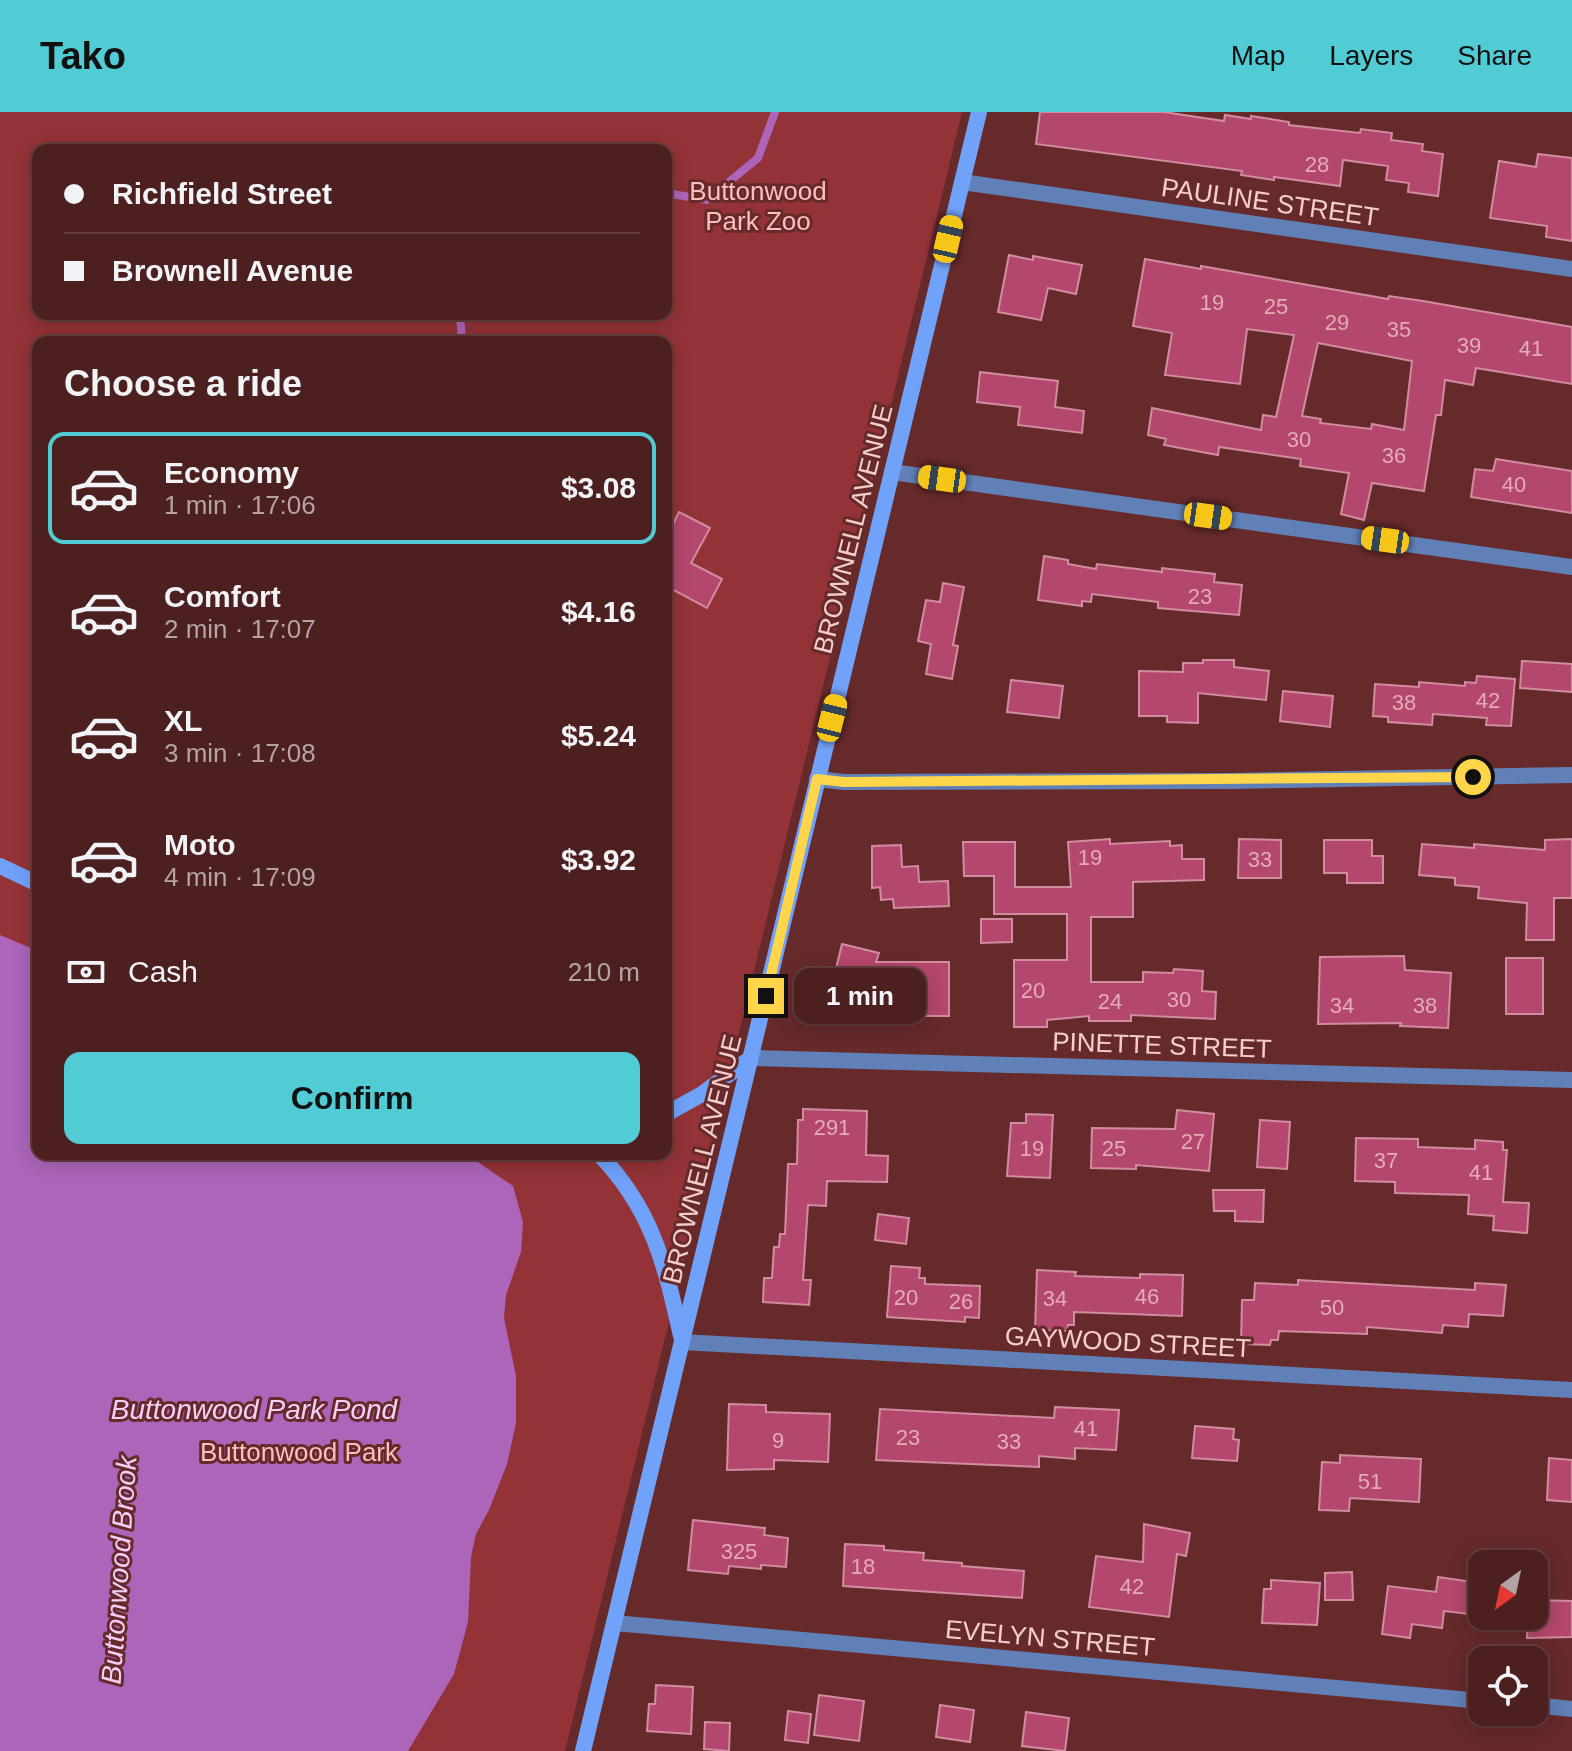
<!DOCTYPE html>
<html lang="en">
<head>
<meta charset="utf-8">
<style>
	body { margin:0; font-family:Arial,sans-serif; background:#572d2d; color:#f1f3f6; height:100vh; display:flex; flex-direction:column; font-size:30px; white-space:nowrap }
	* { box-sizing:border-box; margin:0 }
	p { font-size:26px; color:#b3a3a5 }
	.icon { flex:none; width:44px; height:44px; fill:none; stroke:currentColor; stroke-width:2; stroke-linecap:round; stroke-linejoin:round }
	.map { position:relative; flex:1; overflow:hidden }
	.sheet { position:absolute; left:32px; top:224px; width:640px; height:824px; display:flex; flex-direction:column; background:#4d2020; border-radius:16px; box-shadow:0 4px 20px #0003,0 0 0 2px #643e3e }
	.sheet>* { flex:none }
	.top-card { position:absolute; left:32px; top:32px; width:640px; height:176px; border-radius:16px; box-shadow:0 4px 20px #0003,0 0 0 2px #643e3e; display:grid; align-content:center; height:176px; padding:0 32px; background:#4d2020 }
	.needle { width:52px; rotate:213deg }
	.controls { position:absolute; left:1468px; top:1438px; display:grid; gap:16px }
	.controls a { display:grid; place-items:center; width:80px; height:80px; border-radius:16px; background:#4d2020; box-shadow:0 4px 20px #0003,0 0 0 2px #643e3e; font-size:40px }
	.end { position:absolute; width:36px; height:36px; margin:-18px; border:10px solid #ffd54a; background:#111; box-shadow:0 0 0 4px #111 }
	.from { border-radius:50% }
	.bubble { position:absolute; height:56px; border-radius:16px; background:#4d2020; box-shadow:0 4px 20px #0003,0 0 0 2px #643e3e; font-size:26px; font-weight:600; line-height:56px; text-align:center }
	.car { position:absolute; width:24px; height:48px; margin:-24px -12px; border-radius:10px; box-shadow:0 0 6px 2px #0007; background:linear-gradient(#f5c518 24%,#345 0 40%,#f5c518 0 76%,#345 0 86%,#f5c518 0) }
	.top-card b { display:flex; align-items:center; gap:28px; height:76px; font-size:30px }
	.top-card b+b { border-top:2px solid #643e3e }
	.top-card i { width:20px; height:20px; background:#f1f3f6 }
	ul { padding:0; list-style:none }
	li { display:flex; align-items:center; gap:24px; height:112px; margin:0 16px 12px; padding:0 16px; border:4px solid transparent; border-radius:16px }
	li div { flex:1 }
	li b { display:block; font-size:30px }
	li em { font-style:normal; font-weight:600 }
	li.current { border-color:#51ccd4 }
	li>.icon { width:72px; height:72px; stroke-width:1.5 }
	h2 { padding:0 32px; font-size:36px; line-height:96px }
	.pay { display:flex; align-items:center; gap:20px; height:88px; padding:0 32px; font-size:30px }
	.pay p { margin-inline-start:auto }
	.action { display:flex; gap:16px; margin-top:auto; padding:16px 32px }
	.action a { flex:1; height:92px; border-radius:16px; background:#51ccd4; color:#111; font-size:32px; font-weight:600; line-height:92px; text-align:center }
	header { display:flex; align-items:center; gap:48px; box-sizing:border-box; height:112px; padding:0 40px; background:#51ccd4; color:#111 }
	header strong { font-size:38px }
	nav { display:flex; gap:44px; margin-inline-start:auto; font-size:28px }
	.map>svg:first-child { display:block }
	.green { fill:#933337; fill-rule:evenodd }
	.water { fill:#ad65ba }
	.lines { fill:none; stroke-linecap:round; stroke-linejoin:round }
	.stream { stroke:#ad65ba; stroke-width:8 }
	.building { fill:#b4476d; stroke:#d18c9f; stroke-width:2; fill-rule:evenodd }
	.street { stroke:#6080b7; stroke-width:16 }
	.secondary { stroke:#70a2fa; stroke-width:16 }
	.route { stroke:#ffd54a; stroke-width:10 }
	.labels { text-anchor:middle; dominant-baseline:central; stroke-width:6; stroke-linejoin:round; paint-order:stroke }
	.number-label { font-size:22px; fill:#e4acb4 }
	.park-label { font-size:26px; fill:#fcbfbd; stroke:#672a2b }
	.street-label { font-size:26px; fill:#f4cecc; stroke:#672a2b }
	.water-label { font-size:28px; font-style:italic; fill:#f4cffa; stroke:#672a2b }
</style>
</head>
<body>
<header>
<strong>Tako</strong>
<nav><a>Map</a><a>Layers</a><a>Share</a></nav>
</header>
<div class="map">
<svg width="1572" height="1639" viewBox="0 0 1572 1639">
	<rect width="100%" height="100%" fill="#672a2b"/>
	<path class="green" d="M 0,0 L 962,0 L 565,1639 L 0,1639 ZM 38,38 L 666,38 L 666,202 L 38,202 ZM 38,230 L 666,230 L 666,1042 L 38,1042 Z"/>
	<polygon class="water" points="0,823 38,839 38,1042 466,1042 513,1074 523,1110 521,1140 506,1183 504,1206 516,1264 516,1311 507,1352 489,1398 476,1422 471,1445 468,1510 454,1562 408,1639 0,1639"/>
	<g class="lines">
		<g class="stream">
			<polyline points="666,81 707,88 758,46 775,0"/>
			<polyline points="460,202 462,230"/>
		</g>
	</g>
	<g class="building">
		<polygon points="1040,0 1164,0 1224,9 1225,3 1251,7 1251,4 1289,10 1289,13 1360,21 1361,17 1392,21 1391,28 1423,32 1422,39 1443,42 1438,84 1408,80 1409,71 1386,68 1388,54 1343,48 1340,74 1274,65 1274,68 1241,63 1242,59 1036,32"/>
		<polygon points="1538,42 1572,46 1572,129 1546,125 1547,114 1490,106 1499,49 1536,55"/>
		<polygon points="1009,143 1033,148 1033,144 1082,153 1076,182 1048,176 1041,208 998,200"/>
		<path d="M 1145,147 L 1201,157 L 1201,154 L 1388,187 L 1389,184 L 1423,189 L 1572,215 L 1572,272 L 1476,256 L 1473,273 L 1445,268 L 1441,303 L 1436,303 L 1424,379 L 1372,371 L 1364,408 L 1341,402 L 1349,361 L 1300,354 L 1301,347 L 1219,335 L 1218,343 L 1164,333 L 1166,327 L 1148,323 L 1152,296 L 1261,318 L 1263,303 L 1276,305 L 1294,223 L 1247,217 L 1240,272 L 1165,263 L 1172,221 L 1133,214 ZM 1318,231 L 1412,249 L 1404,318 L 1372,312 L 1371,317 L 1320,311 L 1321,307 L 1302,304 Z"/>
		<polygon points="980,260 1058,269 1055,295 1084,299 1082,321 1018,313 1020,295 977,290"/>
		<polygon points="1496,347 1572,359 1572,401 1471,385 1475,357 1493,359"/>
		<polygon points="679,400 710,416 691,451 722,467 707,496 666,474 666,426"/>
		<polygon points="1044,444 1068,448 1068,452 1096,457 1097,452 1162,460 1162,456 1215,462 1214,470 1242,473 1239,503 1158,496 1158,490 1092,482 1091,490 1082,489 1082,494 1038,488"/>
		<polygon points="943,471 964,475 953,533 958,534 952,567 926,562 931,532 918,529 926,488 940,490"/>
		<polygon points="1203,548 1234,548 1234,555 1269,559 1266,588 1198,581 1198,611 1167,610 1167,604 1139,604 1139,559 1183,560 1183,551 1203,551"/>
		<polygon points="1522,549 1572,552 1572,580 1520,576"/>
		<polygon points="1477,564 1515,567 1511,614 1486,613 1487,606 1433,602 1432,613 1388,610 1388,605 1373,604 1375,572 1419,575 1419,570 1465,574 1465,570 1476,571"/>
		<polygon points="1011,568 1063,574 1059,606 1007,600"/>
		<polygon points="1283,579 1333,584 1330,615 1280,609"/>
		<polygon points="1110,727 1110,732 1170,729 1170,734 1182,733 1182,747 1204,747 1204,768 1133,770 1133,805 1091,805 1091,870 1143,870 1143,860 1173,861 1174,857 1203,859 1202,879 1216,880 1215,907 1131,903 1131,909 1089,909 1089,904 1047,908 1047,915 1014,915 1014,848 1067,848 1067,802 994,802 994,764 964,764 963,730 1015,730 1015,775 1071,775 1068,730"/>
		<polygon points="1239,727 1281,728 1281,766 1238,766"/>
		<polygon points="1572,727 1572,786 1554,786 1554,828 1526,828 1527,791 1478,786 1479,775 1455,773 1455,766 1419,763 1422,732 1474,736 1474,732 1545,738 1545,728"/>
		<polygon points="1324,728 1372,728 1372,744 1383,744 1383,771 1347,771 1347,761 1324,761"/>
		<polygon points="901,733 902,755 918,754 919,770 948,769 949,794 894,796 893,787 881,788 880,775 872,776 872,734"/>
		<polygon points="981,807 1012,807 1012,830 981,831"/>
		<polygon points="842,832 879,841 876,850 949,850 949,904 922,904 922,899 864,899 864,903 827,893"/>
		<polygon points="1404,844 1405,858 1451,861 1448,916 1400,914 1401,911 1318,912 1320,845"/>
		<rect x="1506" y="846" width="37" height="56"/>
		<polygon points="803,997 867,999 866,1043 888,1044 887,1070 827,1069 826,1094 808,1093 803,1168 811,1168 809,1193 763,1190 764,1166 772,1166 774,1135 779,1135 780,1122 785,1122 788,1052 797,1052 798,1008 803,1008"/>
		<polygon points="1177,998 1214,1002 1209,1059 1136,1053 1136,1057 1091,1056 1092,1016 1175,1017"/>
		<polygon points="1026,1002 1053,1003 1050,1066 1007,1064 1011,1011 1026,1011"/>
		<polygon points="1260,1008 1290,1010 1287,1057 1257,1055"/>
		<polygon points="1356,1026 1418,1027 1418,1035 1475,1037 1475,1028 1503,1030 1503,1038 1507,1038 1503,1090 1529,1091 1527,1121 1493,1118 1494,1104 1468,1102 1469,1083 1395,1081 1395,1070 1355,1069"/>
		<polygon points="1213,1078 1264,1078 1263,1110 1235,1109 1235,1099 1214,1099"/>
		<polygon points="878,1102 909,1106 906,1132 875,1128"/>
		<polygon points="891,1154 920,1156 919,1166 925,1166 925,1172 980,1174 979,1206 965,1205 965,1210 887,1205"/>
		<polygon points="1037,1158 1076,1160 1075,1164 1140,1166 1140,1162 1183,1163 1182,1204 1074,1200 1074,1213 1068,1213 1067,1219 1035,1218"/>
		<polygon points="1298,1168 1475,1178 1475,1171 1506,1173 1503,1204 1469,1202 1468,1215 1443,1213 1442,1221 1367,1215 1367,1222 1279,1219 1278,1228 1271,1228 1270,1233 1241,1232 1242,1188 1254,1188 1255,1171 1298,1173"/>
		<polygon points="729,1292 766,1293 766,1300 830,1302 828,1350 774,1348 774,1357 727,1358"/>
		<polygon points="1055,1295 1119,1298 1116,1338 1075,1336 1075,1347 1039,1344 1039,1355 876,1348 880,1297 1054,1306"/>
		<polygon points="1195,1314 1234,1317 1233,1327 1239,1328 1237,1349 1192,1346"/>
		<polygon points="1340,1343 1421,1347 1419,1390 1350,1386 1349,1399 1319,1398 1322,1350 1340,1351"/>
		<polygon points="1549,1346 1572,1348 1572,1390 1547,1388"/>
		<polygon points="693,1408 765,1416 764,1423 788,1426 786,1455 761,1453 761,1457 729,1454 728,1462 688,1458"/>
		<polygon points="1144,1412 1190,1421 1186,1444 1177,1442 1169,1505 1089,1495 1096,1444 1143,1450"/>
		<polygon points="845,1432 884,1434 884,1438 924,1441 923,1448 962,1451 962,1454 1024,1459 1022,1486 843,1474"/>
		<polygon points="1352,1460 1353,1488 1325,1488 1325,1461"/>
		<polygon points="1438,1465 1473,1470 1469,1502 1444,1499 1442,1516 1412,1512 1410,1526 1382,1522 1388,1474 1436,1480"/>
		<polygon points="1271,1468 1320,1471 1317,1513 1262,1511 1264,1477 1271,1477"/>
		<polygon points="1534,1488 1572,1489 1572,1525 1527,1526 1528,1504 1534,1504"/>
		<polygon points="656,1573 693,1575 691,1622 647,1619 649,1592 655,1592"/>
		<polygon points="819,1583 864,1589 859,1629 814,1623"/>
		<polygon points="940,1593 974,1598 970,1630 936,1625"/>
		<polygon points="788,1599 811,1602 808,1631 785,1628"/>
		<polygon points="1026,1600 1069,1606 1065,1639 1022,1634"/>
		<polygon points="705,1610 730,1611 729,1639 704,1637"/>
	</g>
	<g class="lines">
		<g class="street">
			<polyline points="962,70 1572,157"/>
			<polyline points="892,360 1572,455"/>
			<polyline points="817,667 844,670 1229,669 1572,663"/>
			<polyline points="751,946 1572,968"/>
			<polyline points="682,1230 1572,1278"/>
			<polyline points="614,1511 1482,1589"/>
			<polyline points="1534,1593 1572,1597"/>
		</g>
		<g class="secondary">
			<polyline points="0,754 38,772"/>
			<polyline points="666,1002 702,982 751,946"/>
			<path d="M 599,1042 C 652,1097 665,1152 681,1224"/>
			<polyline points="583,1639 979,0"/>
		</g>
	</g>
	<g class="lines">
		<polyline class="route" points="766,884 817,667 844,670 1473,665"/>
	</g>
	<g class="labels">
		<g class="number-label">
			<text x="1317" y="52">28</text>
			<text x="1212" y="190">19</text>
			<text x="1276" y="194">25</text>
			<text x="1337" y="210">29</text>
			<text x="1399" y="217">35</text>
			<text x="1469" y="233">39</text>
			<text x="1531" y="236">41</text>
			<text x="1299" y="327">30</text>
			<text x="1394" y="343">36</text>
			<text x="1514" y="372">40</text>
			<text x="1200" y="484">23</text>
			<text x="1488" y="588">42</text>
			<text x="1404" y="590">38</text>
			<text x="1090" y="745">19</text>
			<text x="1260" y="747">33</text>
			<text x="1033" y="878">20</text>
			<text x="1179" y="887">30</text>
			<text x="1110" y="889">24</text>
			<text x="1342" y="893">34</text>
			<text x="1425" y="893">38</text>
			<text x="832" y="1015">291</text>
			<text x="1193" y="1029">27</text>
			<text x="1032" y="1036">19</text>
			<text x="1114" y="1036">25</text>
			<text x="1386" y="1048">37</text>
			<text x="1481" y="1060">41</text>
			<text x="1147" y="1184">46</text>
			<text x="906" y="1185">20</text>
			<text x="1055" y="1186">34</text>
			<text x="961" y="1189">26</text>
			<text x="1332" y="1195">50</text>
			<text x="1086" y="1316">41</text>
			<text x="908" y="1325">23</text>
			<text x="778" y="1328">9</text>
			<text x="1009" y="1329">33</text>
			<text x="1370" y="1369">51</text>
			<text x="739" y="1439">325</text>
			<text x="863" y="1454">18</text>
			<text x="1132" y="1474">42</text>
		</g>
		<g class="park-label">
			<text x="758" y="79">Buttonwood<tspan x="758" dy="30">Park Zoo</tspan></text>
			<text x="299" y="1340">Buttonwood Park</text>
		</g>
		<g class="street-label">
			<text transform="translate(1270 90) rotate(8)">PAULINE STREET</text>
			<text transform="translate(853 417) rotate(-76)">BROWNELL AVENUE</text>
			<text transform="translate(1162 933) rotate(2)">PINETTE STREET</text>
			<text transform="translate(702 1047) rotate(-76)">BROWNELL AVENUE</text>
			<text transform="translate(1128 1230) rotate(3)">GAYWOOD STREET</text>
			<text transform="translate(1050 1526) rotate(5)">EVELYN STREET</text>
		</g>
		<g class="water-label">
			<text x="254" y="1297">Buttonwood Park Pond</text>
			<text transform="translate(119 1458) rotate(-86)">Buttonwood Brook</text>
		</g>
	</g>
</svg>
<div class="controls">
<a><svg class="needle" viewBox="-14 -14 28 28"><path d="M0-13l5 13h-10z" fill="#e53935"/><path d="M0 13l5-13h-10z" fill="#b3a3a5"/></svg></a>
<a><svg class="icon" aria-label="locate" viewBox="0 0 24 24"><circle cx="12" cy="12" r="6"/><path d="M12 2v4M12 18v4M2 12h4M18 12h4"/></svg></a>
</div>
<i class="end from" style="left:1473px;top:665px"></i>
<i class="end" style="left:766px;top:884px"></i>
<div class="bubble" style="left:794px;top:856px;width:132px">1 min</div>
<i class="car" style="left:948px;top:127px;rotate:13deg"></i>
<i class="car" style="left:942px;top:367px;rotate:278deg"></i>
<i class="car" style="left:1208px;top:404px;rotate:98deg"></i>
<i class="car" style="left:1385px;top:428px;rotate:278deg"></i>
<i class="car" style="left:832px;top:606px;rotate:14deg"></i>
<div class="top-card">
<b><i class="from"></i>Richfield Street</b>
<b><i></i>Brownell Avenue</b>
</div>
<section class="sheet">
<h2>Choose a ride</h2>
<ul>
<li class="current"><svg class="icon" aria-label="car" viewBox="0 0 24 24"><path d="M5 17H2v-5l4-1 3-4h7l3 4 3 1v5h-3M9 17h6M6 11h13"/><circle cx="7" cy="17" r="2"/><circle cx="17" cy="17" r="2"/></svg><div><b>Economy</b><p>1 min · 17:06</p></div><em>$3.08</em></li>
<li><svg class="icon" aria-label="car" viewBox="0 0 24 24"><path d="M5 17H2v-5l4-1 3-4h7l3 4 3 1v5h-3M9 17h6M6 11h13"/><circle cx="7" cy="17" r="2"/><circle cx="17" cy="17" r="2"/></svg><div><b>Comfort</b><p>2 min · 17:07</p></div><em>$4.16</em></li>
<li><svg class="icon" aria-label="car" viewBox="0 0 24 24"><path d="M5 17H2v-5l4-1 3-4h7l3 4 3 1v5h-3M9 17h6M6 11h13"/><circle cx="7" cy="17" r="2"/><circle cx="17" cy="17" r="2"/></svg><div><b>XL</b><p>3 min · 17:08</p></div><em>$5.24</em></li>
<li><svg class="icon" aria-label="car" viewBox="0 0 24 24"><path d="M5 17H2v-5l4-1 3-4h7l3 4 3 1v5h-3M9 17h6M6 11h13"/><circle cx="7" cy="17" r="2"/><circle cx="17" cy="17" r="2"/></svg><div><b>Moto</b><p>4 min · 17:09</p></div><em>$3.92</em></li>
</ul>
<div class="pay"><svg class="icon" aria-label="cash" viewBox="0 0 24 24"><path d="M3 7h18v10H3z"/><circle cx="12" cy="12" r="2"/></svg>Cash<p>210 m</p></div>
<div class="action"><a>Confirm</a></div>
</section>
</div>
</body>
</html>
